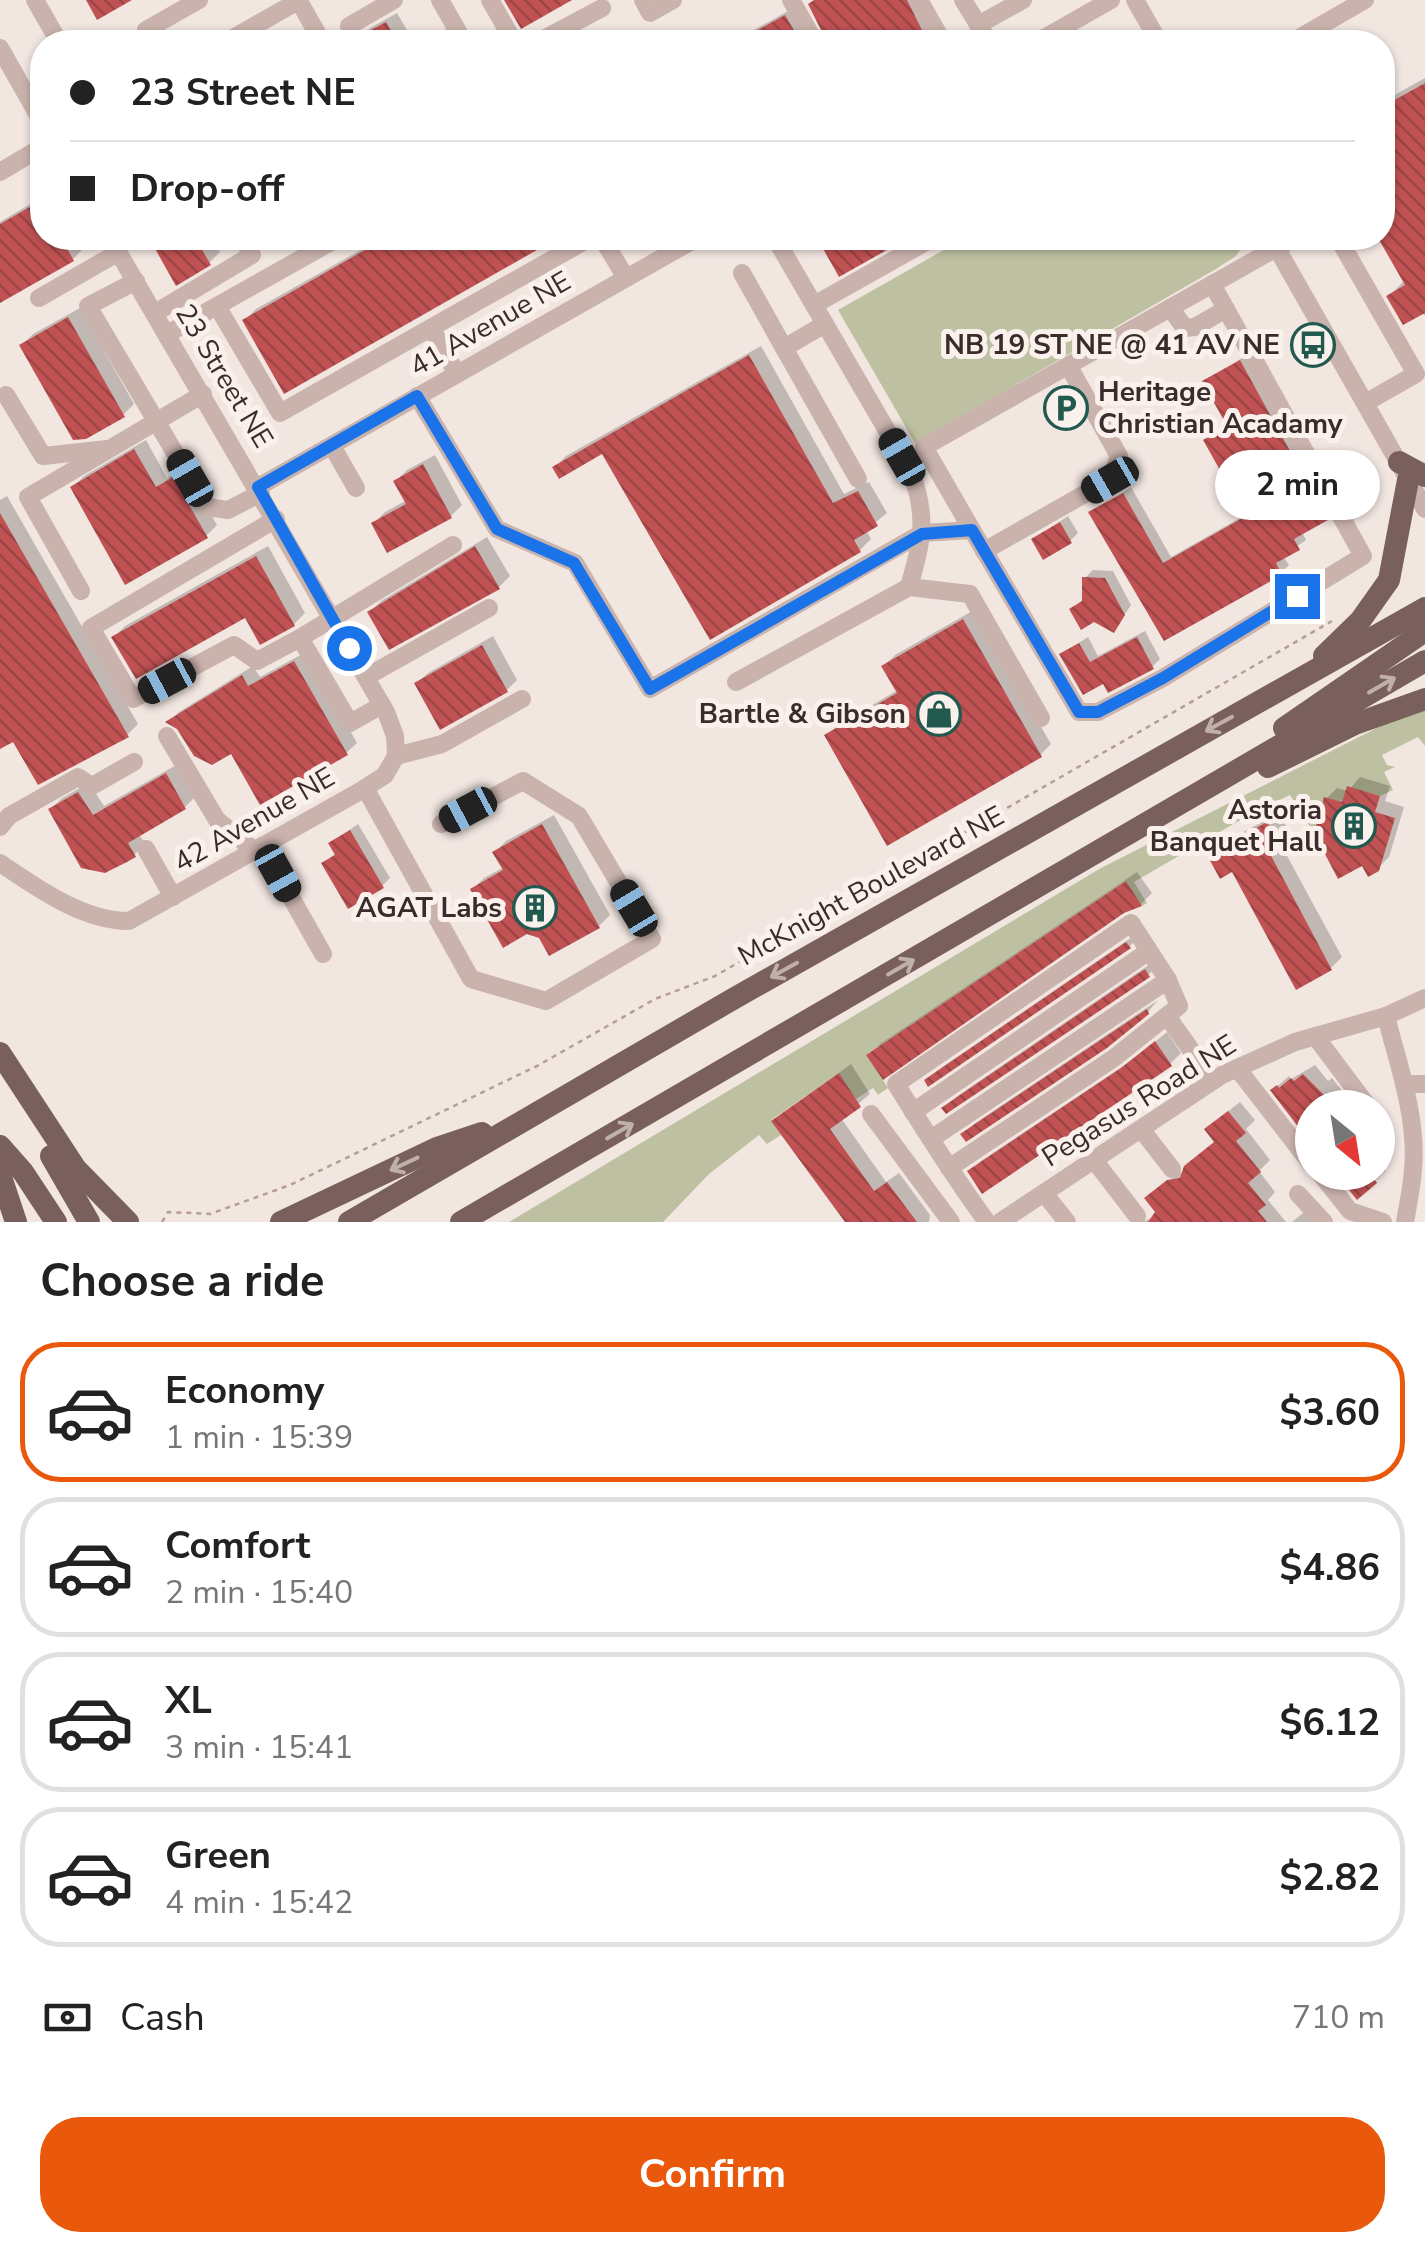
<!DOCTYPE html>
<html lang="en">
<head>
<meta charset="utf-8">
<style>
	body { margin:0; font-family:"Nunito Sans",sans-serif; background:#f2f2f2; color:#222; height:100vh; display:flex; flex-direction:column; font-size:38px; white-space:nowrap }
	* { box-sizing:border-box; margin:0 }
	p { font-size:32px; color:#767676 }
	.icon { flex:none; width:55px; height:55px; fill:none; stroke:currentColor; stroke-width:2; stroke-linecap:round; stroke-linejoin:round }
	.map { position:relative; height:1222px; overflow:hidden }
	.sheet { display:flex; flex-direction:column; background:#fff; flex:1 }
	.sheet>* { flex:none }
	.top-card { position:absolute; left:30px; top:30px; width:1365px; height:220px; border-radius:40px; box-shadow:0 2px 8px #0004; display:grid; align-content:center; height:220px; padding:0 40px; background:#fff }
	.needle { width:65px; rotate:150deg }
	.controls { position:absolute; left:1295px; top:1090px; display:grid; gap:20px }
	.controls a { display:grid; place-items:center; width:100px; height:100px; border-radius:50%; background:#fff; box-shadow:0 2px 8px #0004; font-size:50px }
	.end { position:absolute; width:45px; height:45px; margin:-22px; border:12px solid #1a73e8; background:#fff; box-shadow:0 0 0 5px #fff }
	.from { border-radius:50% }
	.bubble { position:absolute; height:70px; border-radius:35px; background:#fff; box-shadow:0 2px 8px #0004; font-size:32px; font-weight:700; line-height:70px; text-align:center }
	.car { position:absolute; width:30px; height:60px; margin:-30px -15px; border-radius:12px; box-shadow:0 0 8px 2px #0007; background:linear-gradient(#222 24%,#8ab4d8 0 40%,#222 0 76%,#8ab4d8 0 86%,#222 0) }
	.top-card b { display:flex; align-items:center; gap:35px; height:95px; font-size:38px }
	.top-card b+b { border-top:2px solid #e0e0e0 }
	.top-card i { width:25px; height:25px; background:#222 }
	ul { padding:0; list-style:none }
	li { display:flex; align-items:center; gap:30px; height:140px; margin:0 20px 15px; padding:0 20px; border:5px solid #e0e0e0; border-radius:40px }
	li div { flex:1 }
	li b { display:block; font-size:38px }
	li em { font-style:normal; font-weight:700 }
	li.active { border-color:#ea580c }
	li>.icon { width:90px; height:90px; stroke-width:1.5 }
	h2 { padding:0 40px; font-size:45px; line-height:120px }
	.pay { display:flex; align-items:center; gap:25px; height:110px; padding:0 40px; font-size:38px }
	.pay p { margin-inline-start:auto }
	.primary-button { display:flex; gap:20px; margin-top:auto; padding:20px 40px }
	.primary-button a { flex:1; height:115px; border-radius:40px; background:#ea580c; color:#fff; font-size:40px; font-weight:700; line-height:115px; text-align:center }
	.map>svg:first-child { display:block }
	.green { fill:#bec1a1 }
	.shadow { fill:#0003 }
	.building { fill:url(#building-back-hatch) }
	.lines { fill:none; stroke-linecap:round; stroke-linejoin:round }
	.path { stroke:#b69d97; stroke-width:2.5; stroke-dasharray:5 5; stroke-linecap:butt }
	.minor { stroke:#cab3ad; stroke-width:18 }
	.major { stroke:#7a605d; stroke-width:22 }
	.oneway { stroke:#c0b0ac }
	.route { stroke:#1a73e8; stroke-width:12 }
	.labels { text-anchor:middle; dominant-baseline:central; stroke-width:10; stroke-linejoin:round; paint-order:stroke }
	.street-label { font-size:28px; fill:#392c2b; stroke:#faf1ed }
	.poi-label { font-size:28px; font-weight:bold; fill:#392c2b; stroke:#faf1ed; text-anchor:end }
</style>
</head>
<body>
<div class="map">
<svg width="1425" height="1222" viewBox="0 0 1425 1222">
	<defs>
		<pattern id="building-back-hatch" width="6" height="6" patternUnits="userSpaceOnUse" patternTransform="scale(2.5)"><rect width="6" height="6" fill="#c05253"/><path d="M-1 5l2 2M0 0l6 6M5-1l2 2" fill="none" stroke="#9d4445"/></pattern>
	</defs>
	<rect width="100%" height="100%" fill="#f2e6e1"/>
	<g class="green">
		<polygon points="965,238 1238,238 1243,246 1236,256 1216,269 915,443 838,310"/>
		<polygon points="1425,710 1425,746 1418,737 1382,755 1387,765 1395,767 1384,772 1393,790 1380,796 1347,787 1342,802 1324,798 1314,833 1290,795 1254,812 1134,882 1147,903 1142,906 1125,881 867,1054 888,1088 878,1095 873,1088 856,1099 838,1074 771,1120 781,1135 767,1144 759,1135 709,1174 663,1222 509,1222 1101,868 1357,738 1395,719"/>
	</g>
	<g class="shadow">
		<polygon points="815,0 922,0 935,23 908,42 732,42 797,6 819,42 830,42"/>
		<polygon points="397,13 412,39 418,36 422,42 361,42 359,39 370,28"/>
		<polygon points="448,28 456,42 423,42"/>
		<polygon points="1425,78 1425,316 1422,312 1389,296 1405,280 1381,238 1382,102"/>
		<polygon points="42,197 42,238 78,238 84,248 73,259 0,301 0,222"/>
		<polygon points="152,238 212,238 220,252 209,263 177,282"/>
		<polygon points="382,238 553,238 285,391 245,320 256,309"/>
		<polygon points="80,308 134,404 123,415 22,345 33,334"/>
		<polygon points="761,346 844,494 869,482 887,513 866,530 871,539 860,550 603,451 555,467 566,456"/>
		<polygon points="1248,354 1335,510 1302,532 1306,540 1283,556 1289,565 1281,573 1165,638 1092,513 1131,487 1171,557 1247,514 1206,441 1229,424 1205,382"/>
		<polygon points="146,440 167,478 185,468 217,525 206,536 73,487 84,476"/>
		<polygon points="435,455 462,505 451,516 388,550 374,523 385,512 407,500 396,481 407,470"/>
		<polygon points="7,496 138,724 127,735 14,738 0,746 0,500"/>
		<polygon points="1068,516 1078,533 1070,541 1034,539"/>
		<polygon points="487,537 510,576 499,587 370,612 381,601"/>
		<polygon points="268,546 305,613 294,624 261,642 246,615 114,637 125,626"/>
		<polygon points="1093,570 1113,571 1131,605 1114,630 1072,609 1085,598 1085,578"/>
		<polygon points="974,610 1051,744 1040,755 827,736 838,725 898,690 884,666 895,655"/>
		<polygon points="1145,631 1160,659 1152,667 1104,681 1062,654 1088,637 1098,656"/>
		<polygon points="493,636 517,680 507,690 417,684 428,673"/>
		<polygon points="306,652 357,743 346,753 231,750 169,722 179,712 253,666 260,677"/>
		<polygon points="178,764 196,796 185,807 139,834 145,844 134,855 51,809 62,798 89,783 104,806"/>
		<polygon points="1360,777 1390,786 1385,801 1404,807 1389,857 1377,869 1326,799 1337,788 1348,791"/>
		<polygon points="1279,813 1290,833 1280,843 1342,957 1331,968 1233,869 1210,855 1221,844"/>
		<polygon points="554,815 610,915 599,926 550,953 540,936 473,889 484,878 504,867 495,852 506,841"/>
		<polygon points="358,824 390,878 382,886 324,863 336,853 331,843"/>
		<polygon points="1137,872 1152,893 1141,904 1123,910 869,1055 880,1044"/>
		<polygon points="1138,933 1140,936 1129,947 927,1081 938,1070"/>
		<polygon points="1156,960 1159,964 1148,975 945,1108 956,1097"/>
		<polygon points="1158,1000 1148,1012 964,1135 974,1124"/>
		<polygon points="1167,1032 1181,1053 1170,1064 970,1172 981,1161 1135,1058"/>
		<polygon points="851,1064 870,1094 841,1118 886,1182 899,1173 930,1215 929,1222 848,1222 774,1121"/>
		<polygon points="1315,1065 1328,1081 1332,1078 1356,1108 1312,1108 1312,1139 1273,1090 1289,1076 1291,1079"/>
		<polygon points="1240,1102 1255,1120 1246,1129 1270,1160 1259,1171 1275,1192 1268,1200 1286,1222 1143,1222 1155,1216 1158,1188 1186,1169 1217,1141 1218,1119"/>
		<polygon points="1378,1133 1384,1141 1379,1146 1388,1157 1381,1165 1386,1171 1375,1181 1339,1172 1378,1172"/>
		<polygon points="1312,1206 1327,1222 1292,1222"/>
	</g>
	<g class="building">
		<polygon points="86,0 132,0 97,20"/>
		<polygon points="504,0 572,0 521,29"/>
		<polygon points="814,0 907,0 925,36 913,42 827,42 808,4"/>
		<polygon points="785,15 801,42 736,42"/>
		<polygon points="386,22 397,42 349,42"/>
		<polygon points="1425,83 1425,313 1403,325 1386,296 1405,285 1378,238 1382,238 1382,107"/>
		<polygon points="42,200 42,238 61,238 74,261 0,303 0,224"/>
		<polygon points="149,238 195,238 211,265 176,286"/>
		<polygon points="386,238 558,238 284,394 242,320"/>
		<polygon points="817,238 908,238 839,277"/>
		<polygon points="68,317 125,417 86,439 73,440 19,345"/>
		<polygon points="749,355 833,503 858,491 878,526 854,540 861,552 710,640 602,454 559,479 552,467"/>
		<polygon points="1240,360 1328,520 1294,539 1300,550 1276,563 1282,575 1164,641 1088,512 1123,493 1163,563 1246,516 1203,440 1227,426 1202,381"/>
		<polygon points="134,449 156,487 173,477 208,538 125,585 70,487"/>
		<polygon points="423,464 452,518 387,553 371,523 406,504 393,481"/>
		<polygon points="0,513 129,737 38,785 13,742 0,749"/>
		<polygon points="1060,522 1072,543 1043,560 1031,539"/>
		<polygon points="475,546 500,589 389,650 367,612"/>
		<polygon points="256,556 295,626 260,645 245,618 136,679 111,637"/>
		<polygon points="1082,577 1105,578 1125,615 1114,633 1094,622 1081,630 1069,609 1082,601"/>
		<polygon points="963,619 1042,757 887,846 824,735 897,693 881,666"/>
		<polygon points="1137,637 1154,669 1108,693 1103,684 1083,695 1059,654 1079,643 1090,662"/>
		<polygon points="482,645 508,692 440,730 414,683"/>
		<polygon points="294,661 348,755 260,805 231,754 212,765 194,756 177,729 165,722 242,675 248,686"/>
		<polygon points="166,773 186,809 128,843 136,857 127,862 105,873 81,868 48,809 78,792 93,815"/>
		<polygon points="1347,786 1380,796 1375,812 1395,818 1379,871 1368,877 1362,866 1338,879 1314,833 1324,797 1342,802"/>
		<polygon points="1267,822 1280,846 1269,852 1332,970 1296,990 1232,872 1220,879 1207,855"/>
		<polygon points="542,824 600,928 549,956 539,938 527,934 503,948 470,889 503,870 492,852"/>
		<polygon points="350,830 384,888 348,909 321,863 335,855 328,843"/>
		<polygon points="1126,881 1142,906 1124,913 883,1080 866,1055"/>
		<polygon points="1126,942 1131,948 928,1087 924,1080"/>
		<polygon points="1145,969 1150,977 946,1114 941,1108"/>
		<polygon points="1147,1009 1149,1014 1107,1048 966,1142 960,1134"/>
		<polygon points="1155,1041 1172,1066 982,1194 967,1171 1121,1068"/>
		<polygon points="839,1073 861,1107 830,1129 874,1191 887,1182 917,1222 845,1222 771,1121"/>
		<polygon points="1303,1074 1337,1108 1312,1108 1312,1145 1270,1090 1277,1085 1279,1088 1291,1078 1294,1081"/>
		<polygon points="1228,1111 1246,1133 1236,1141 1261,1172 1248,1183 1266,1205 1258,1211 1267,1222 1148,1222 1155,1212 1144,1198 1167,1180 1180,1178 1184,1166 1214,1142 1204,1129"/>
		<polygon points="1335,1172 1368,1172 1377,1183 1357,1200"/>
	</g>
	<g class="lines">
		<polyline class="path" points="162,1222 168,1212 210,1214 290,1185 537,1066 655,999 715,976 1332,621"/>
		<g class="minor">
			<polyline points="35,0 59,42"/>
			<polyline points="440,0 464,42"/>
			<polyline points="490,0 514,42"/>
			<polyline points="643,0 650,13 673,0"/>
			<polyline points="791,0 815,42"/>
			<polyline points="919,0 943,42"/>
			<polyline points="963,0 989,42"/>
			<polyline points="1135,0 1159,42"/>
			<polyline points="299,1 322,42"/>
			<polyline points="978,25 1023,0"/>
			<polyline points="349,26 394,0"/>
			<polyline points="146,30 199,0"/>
			<polyline points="226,42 300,0"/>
			<polyline points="538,42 602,8"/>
			<polyline points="1037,42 1111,0"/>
			<polyline points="1292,42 1365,0"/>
			<polyline points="0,48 42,122"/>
			<polyline points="0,172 42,147"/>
			<polyline points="110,238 386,712 395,736 396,756"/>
			<polyline points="602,238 626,278"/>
			<path d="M 775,238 L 911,472 C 928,518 922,541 909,587 L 970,594 L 1041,718"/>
			<polyline points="1271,238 1425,509"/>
			<polyline points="1338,238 1416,374 1365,403"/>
			<polyline points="742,273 784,348 825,324"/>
			<polyline points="136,281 88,306 207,507 228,510 261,493"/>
			<polyline points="39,298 119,252"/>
			<polyline points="814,305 933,238"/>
			<polyline points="217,306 280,413 590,238"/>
			<polyline points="1170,308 1185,328 1195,327 1226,309"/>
			<polyline points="155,313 252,255 242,238"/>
			<polyline points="431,328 457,374"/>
			<polyline points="167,334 338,238"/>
			<polyline points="784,348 858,479"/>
			<polyline points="6,395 43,456 107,449"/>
			<polyline points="417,396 497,529 575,563 650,689 922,533 972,530 1079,712 1098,712 1163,678 1363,556 1212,284"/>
			<polyline points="332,446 356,488"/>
			<polyline points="258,487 697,238"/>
			<polyline points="276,519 91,628 133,699 234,645 257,661 300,638"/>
			<polyline points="972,530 924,447 1294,238"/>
			<polyline points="984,551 1111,479 1119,456 1068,365"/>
			<polyline points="81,591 28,497 203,394"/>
			<polyline points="366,677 489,608"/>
			<polyline points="736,682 909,587"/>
			<polyline points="382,705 350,723 300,638 453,545"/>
			<polyline points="167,736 217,820 255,851"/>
			<polyline points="396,756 442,744 522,699"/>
			<polyline points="365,788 471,979 546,1001 652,939 579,816 523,781 441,824"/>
			<polyline points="0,827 9,816 78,777 92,786 134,762"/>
			<polyline points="262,846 323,954"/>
			<polyline points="146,849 173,897"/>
			<path d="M 0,863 C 37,888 83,921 129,921 L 362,790 L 385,775 L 396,756"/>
			<polyline points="1167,1016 1213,1081"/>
			<path d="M 1386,1016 C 1396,1056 1410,1096 1413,1137 C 1416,1165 1410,1194 1405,1222"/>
			<polyline points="1315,1036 1369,1108"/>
			<polyline points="1237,1068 1312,1165"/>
			<polyline points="1404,1084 1425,1084"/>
			<polyline points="913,1112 1149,951"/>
			<polyline points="871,1114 951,1222"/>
			<polyline points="1378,1119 1380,1122"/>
			<polyline points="1141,1129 1172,1169"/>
			<polyline points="931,1139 1168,980"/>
			<polyline points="1094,1160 1137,1216"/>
			<path d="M 949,1168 L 1114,1058 L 1179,1006 L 1168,980 L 1131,923 L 896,1084 C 925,1131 954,1177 987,1222"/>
			<polyline points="1319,1172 1350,1211 1383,1222"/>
			<polyline points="1044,1193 1067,1222"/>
			<polyline points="1298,1194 1324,1222"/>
			<polyline points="1000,1222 1222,1075 1295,1042 1386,1016 1425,998"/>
		</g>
		<g class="major">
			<polyline points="1399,462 1425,476"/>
			<polyline points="1324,656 1360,621 1389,580 1408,480"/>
			<polyline points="1284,728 1425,631"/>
			<polyline points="1268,767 1355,724 1425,699"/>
			<polyline points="0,1053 76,1169 128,1222"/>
			<polyline points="0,1146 23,1172 56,1222"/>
			<polyline points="51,1156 89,1222"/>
			<polyline points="0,1174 16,1222"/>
			<polyline points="281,1222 437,1148 482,1133"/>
			<polyline points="349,1222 733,999 1425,608"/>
			<polyline points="461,1222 1425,661"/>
		</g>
	</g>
	<defs><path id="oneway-shaft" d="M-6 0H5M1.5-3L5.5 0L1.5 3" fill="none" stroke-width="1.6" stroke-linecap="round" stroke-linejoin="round" transform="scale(2.5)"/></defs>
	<g class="oneway">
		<use href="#oneway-shaft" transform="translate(1382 685) rotate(-30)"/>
		<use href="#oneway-shaft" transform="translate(1219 724) rotate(151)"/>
		<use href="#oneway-shaft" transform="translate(901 967) rotate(-30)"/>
		<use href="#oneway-shaft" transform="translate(784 970) rotate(151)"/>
		<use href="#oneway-shaft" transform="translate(620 1131) rotate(-30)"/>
		<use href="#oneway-shaft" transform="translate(404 1164) rotate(155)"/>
	</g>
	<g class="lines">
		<polyline class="route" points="349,648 258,487 417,396 497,529 574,563 650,689 922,534 972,530 1079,712 1098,712 1163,678 1297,596"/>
	</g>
	<defs>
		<g id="bus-ring" transform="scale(2.25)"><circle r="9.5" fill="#faf1ed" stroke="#22594f" stroke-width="1.5"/><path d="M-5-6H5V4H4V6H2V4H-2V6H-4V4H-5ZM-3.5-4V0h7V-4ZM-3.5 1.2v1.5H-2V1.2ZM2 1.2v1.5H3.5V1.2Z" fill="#22594f"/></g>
		<g id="parking-ring" transform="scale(2.25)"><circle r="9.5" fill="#faf1ed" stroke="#22594f" stroke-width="1.5"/><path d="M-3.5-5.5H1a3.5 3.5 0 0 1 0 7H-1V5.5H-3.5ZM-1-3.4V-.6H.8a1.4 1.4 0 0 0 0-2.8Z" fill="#22594f"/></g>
		<g id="shop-ring" transform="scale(2.25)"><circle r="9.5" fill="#faf1ed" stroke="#22594f" stroke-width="1.5"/><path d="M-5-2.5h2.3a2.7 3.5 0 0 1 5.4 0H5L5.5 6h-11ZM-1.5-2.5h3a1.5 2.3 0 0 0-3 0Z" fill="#22594f"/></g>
		<g id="building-ring" transform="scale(2.25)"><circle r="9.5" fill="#faf1ed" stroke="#22594f" stroke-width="1.5"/><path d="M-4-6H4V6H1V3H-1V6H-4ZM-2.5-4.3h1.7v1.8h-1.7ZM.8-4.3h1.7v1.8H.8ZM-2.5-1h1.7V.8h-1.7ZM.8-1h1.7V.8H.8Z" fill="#22594f"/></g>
	</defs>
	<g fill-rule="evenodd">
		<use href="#bus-ring" x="1313" y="345"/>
		<use href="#parking-ring" x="1066" y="408"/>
		<use href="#shop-ring" x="939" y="714"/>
		<use href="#building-ring" x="1354" y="826"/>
		<use href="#building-ring" x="535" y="908"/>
	</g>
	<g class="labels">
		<g class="street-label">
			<text transform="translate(490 324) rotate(-30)">41 Avenue NE</text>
			<text transform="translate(224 376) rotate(59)">23 Street NE</text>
			<text transform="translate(254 820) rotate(-30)">42 Avenue NE</text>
			<text transform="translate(871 886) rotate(-29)">McKnight Boulevard NE</text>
			<text transform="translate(1139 1101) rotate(-32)">Pegasus Road NE</text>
		</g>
		<g class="poi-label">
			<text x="1280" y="345">NB 19 ST NE @ 41 AV NE</text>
			<text x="1098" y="392" text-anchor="start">Heritage<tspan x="1098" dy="32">Christian Acadamy</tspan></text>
			<text x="906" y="714">Bartle &amp; Gibson</text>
			<text x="1322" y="810">Astoria<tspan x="1322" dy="32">Banquet Hall</tspan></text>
			<text x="502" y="908">AGAT Labs</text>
		</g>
	</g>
</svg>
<div class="controls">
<a><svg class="needle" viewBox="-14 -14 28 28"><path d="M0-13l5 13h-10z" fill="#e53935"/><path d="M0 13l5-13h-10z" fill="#767676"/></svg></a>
</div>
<i class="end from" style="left:349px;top:648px"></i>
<i class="end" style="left:1297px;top:596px"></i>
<div class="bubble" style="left:1215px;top:450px;width:165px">2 min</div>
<i class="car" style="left:902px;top:457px;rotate:330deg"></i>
<i class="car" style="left:190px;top:478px;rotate:330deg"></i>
<i class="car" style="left:1110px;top:480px;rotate:240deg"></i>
<i class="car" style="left:167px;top:681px;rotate:242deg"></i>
<i class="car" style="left:468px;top:810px;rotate:242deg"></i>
<i class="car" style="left:278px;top:873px;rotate:151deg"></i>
<i class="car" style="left:634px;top:908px;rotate:329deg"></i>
<div class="top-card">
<b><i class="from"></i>23 Street NE</b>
<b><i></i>Drop-off</b>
</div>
</div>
<section class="sheet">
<h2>Choose a ride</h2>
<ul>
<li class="active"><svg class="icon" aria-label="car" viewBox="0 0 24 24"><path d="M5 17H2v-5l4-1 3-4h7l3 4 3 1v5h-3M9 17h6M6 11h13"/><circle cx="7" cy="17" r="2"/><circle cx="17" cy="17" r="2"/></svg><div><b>Economy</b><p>1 min · 15:39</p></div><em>$3.60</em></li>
<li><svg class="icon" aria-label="car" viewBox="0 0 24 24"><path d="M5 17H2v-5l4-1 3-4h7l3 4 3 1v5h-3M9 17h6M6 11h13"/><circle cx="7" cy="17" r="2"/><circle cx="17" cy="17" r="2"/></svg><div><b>Comfort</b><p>2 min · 15:40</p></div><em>$4.86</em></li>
<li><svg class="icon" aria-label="car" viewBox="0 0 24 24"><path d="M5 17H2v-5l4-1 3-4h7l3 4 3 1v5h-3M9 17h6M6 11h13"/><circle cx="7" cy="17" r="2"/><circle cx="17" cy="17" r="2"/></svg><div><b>XL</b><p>3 min · 15:41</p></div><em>$6.12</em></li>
<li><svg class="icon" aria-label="car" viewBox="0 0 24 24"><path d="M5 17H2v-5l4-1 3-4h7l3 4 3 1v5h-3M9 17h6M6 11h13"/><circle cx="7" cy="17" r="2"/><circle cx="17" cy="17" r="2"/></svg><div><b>Green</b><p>4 min · 15:42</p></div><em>$2.82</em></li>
</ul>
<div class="pay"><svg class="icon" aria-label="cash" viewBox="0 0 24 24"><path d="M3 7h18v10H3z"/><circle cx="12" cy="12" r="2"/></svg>Cash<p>710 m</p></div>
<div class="primary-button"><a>Confirm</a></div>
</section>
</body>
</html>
